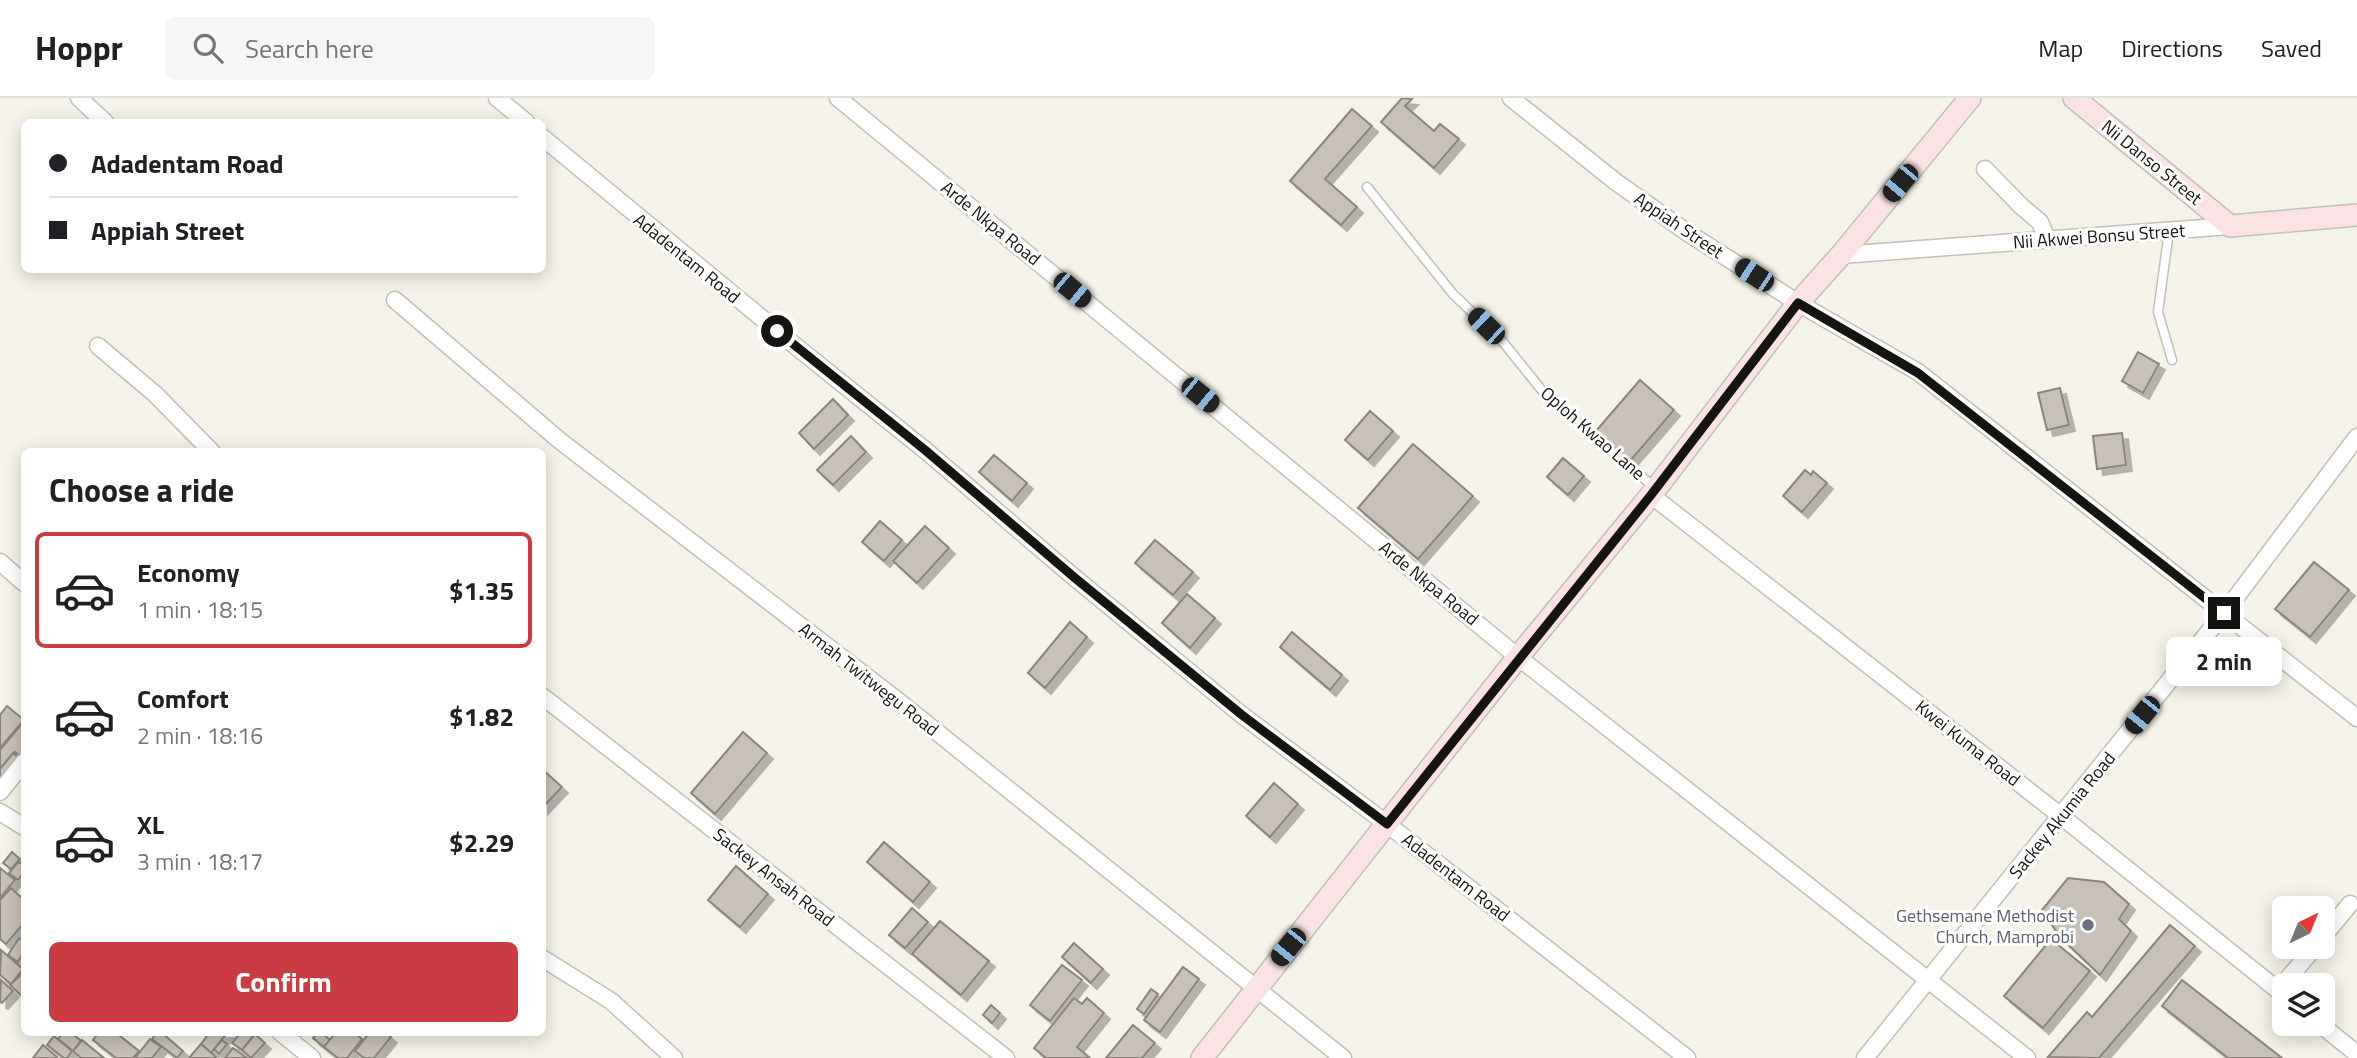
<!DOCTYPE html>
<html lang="en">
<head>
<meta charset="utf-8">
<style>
	body { margin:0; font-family:"Titillium Web",sans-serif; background:#f6f6f6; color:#202124; height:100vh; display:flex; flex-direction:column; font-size:26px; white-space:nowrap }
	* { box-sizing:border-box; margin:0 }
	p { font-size:23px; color:#757577 }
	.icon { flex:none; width:38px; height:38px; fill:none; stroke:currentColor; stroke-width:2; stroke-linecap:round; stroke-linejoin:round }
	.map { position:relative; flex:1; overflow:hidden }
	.panel { position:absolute; left:21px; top:350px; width:525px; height:588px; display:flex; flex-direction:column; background:#fff; border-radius:10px; box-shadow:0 4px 18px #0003 }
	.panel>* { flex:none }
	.guide { position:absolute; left:21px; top:21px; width:525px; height:154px; border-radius:10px; box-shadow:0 4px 18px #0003; display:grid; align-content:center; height:154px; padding:0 28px; background:#fff }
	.needle { width:46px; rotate:43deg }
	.tools { position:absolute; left:2272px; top:798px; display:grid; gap:14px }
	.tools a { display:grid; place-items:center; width:63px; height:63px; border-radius:10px; background:#fff; box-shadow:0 4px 18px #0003; font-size:35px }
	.end { position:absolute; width:32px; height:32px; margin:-16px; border:9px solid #151411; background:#fff; box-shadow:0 0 0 4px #fff }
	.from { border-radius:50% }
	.bubble { position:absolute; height:49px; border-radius:10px; background:#fff; box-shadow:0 4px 18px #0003; font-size:23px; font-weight:700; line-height:49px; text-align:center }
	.car { position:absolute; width:21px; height:42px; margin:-21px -10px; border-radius:9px; box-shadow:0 0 5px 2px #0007; background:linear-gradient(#222 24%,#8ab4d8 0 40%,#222 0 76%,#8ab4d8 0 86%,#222 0) }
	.guide b { display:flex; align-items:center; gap:24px; height:66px; font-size:26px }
	.guide b+b { border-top:2px solid #e0e0e0 }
	.guide i { width:18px; height:18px; background:#202124 }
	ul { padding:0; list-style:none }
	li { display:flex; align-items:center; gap:21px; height:116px; margin:0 14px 10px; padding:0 14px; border:4px solid transparent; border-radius:10px }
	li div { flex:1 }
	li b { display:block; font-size:26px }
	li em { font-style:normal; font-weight:700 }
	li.current { border-color:#cb3c42 }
	li>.icon { width:63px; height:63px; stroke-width:1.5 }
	h2 { padding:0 28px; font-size:32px; line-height:84px }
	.button { display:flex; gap:14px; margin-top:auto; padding:14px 28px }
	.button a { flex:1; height:80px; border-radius:10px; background:#cb3c42; color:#fff; font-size:28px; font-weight:700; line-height:80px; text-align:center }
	header { display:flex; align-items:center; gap:42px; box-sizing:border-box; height:98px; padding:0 35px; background:#fff; border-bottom:2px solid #e0e0e0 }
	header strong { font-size:33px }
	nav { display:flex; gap:38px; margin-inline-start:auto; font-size:24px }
	.search { width:490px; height:63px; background:#f6f6f6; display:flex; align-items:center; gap:18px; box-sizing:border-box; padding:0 24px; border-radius:10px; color:#757577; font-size:26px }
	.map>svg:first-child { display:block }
	.building { fill:#c7c1b9; stroke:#8b857e; stroke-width:2; filter:url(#shadow) }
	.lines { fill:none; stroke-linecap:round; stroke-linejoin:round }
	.lane-casing { stroke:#c2c1b7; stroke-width:11 }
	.street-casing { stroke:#c2c1b7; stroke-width:19 }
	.secondary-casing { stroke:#c2c1b7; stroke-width:24 }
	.lane { stroke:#fff; stroke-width:8 }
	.street { stroke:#fff; stroke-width:16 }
	.secondary { stroke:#fbe3e5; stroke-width:21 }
	.route { stroke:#151411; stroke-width:9 }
	.worship-dot { fill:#6b7280; stroke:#fff; stroke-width:2.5 }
	.labels { text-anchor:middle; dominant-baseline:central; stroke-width:6; stroke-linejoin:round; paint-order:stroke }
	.street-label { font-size:18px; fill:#151411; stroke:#fff }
	.worship-label { font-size:18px; fill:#5b616d; stroke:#fff; text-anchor:end }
</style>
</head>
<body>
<header>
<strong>Hoppr</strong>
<div class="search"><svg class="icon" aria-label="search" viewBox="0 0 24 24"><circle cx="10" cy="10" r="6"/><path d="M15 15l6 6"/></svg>Search here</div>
<nav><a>Map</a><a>Directions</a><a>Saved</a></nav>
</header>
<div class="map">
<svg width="2357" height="960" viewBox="0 0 2357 960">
	<defs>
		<filter id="shadow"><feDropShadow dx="6" dy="6" stdDeviation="0" flood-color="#0004"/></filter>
	</defs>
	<rect width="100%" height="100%" fill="#f5f3e9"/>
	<g class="building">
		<polygon points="1402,0 1412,1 1405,8 1434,33 1440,26 1459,41 1434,70 1381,24"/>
		<polygon points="1352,11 1372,28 1325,81 1357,109 1341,127 1290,83"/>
		<polygon points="2138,254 2159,266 2143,295 2122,283"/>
		<polygon points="1640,282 1674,312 1630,363 1596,333"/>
		<polygon points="2060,290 2069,327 2047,332 2038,295"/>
		<polygon points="833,301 848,317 814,351 799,335"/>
		<polygon points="1370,313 1393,333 1368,362 1345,342"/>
		<polygon points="2122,335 2126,367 2097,371 2093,338"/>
		<polygon points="851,338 866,354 833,387 817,372"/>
		<polygon points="1413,346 1473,398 1418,461 1358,410"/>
		<polygon points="994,357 1027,385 1012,403 979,374"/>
		<polygon points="1563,360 1584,378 1568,397 1547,379"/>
		<polygon points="1805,372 1811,377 1813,373 1827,385 1802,414 1783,398"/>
		<polygon points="880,423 902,442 884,463 862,444"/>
		<polygon points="925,428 949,450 917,485 893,463"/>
		<polygon points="1155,442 1193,474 1173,497 1135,465"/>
		<polygon points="2314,464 2349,492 2310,539 2275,511"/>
		<polygon points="1187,496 1215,520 1190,550 1162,525"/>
		<polygon points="1070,524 1087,539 1045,590 1028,575"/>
		<polygon points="1292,534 1342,577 1330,592 1280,549"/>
		<polygon points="7,608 24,622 0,650 0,617"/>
		<polygon points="24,623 24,654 21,659 15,654 0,671 0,652"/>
		<polygon points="743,634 767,655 715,716 691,695"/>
		<polygon points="13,655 20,661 0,684 0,671"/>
		<polygon points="542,671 562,689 542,710"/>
		<polygon points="1274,685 1298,706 1270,739 1246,718"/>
		<polygon points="884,744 930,784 913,804 867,764"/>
		<polygon points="12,754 20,761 11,771 3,765"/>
		<polygon points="24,761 24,775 18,782 9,775 18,764 20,765"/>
		<polygon points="736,768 768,796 740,829 708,802"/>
		<polygon points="0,770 15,782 0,800"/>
		<polygon points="2068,780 2104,784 2129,806 2119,821 2131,833 2100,877 2060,839 2042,812"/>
		<polygon points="11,790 24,802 24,825 6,846 0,841 0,802"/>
		<polygon points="912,810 928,824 905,850 889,837"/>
		<polygon points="940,823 989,863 961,897 912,856"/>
		<polygon points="2170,827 2195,848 2099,960 2048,959 2087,914 2092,919"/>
		<polygon points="19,840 24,843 24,853 18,864 8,857"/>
		<polygon points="2051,841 2090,873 2043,930 2004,898"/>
		<polygon points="1074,845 1103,871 1091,885 1062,859"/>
		<polygon points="1,852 23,871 11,886 0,877"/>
		<polygon points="1062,867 1082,882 1050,923 1030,907"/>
		<polygon points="1183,869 1199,881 1160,934 1144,922"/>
		<polygon points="24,874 24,900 10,887"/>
		<polygon points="1,882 13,893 2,905 0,904"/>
		<polygon points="2182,882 2282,960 2228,960 2162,908"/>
		<polygon points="1151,891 1158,896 1144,916 1137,911"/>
		<polygon points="1074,900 1082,906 1087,900 1104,915 1077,949 1090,960 1046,960 1034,950"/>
		<polygon points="991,907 1000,915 992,925 983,917"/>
		<polygon points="1133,927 1155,945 1142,960 1106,960"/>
		<polygon points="63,934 71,934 81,943 73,953 58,941"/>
		<polygon points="99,934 115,934 139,953 133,960 116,960 93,942"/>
		<polygon points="157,934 161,934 183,953 177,960 152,941"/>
		<polygon points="210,934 228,934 211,955 201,946"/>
		<polygon points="241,934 252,934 254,937 242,952 232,945"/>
		<polygon points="318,934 321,934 330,942 324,949 313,940"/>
		<polygon points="336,934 354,934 362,941 347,960 338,960 324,949"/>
		<polygon points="370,934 385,934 391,939 374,960 364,960 355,953"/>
		<polygon points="255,936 265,945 251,960 242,952"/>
		<polygon points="54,938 72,953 67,960 64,960 47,947"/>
		<polygon points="150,941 161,949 152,960 135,960"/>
		<polygon points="82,942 104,960 81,960 73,953"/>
		<polygon points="222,942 227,946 219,956 214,951"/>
		<polygon points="201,946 216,959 215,960 189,960"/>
		<polygon points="43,947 57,959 56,960 33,960"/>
		<polygon points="233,950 247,960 225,960"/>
	</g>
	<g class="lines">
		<g class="lane-casing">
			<g id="lane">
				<polyline points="1367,89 1453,196 1503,244 1548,300 1654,389"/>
				<polyline points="2169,133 2158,214 2172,262"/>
			</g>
		</g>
		<g class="street-casing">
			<g id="street">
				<polyline points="79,0 105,24"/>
				<polyline points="497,0 526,24"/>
				<polyline points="838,0 1518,559 2027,960"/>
				<polyline points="1511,0 1616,84 1688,135 1798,205 1918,274 2357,620"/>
				<polyline points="542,39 798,250 925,352 1075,480 1242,617 1387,726 1687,960"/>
				<polyline points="1985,71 2021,108 2040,124 2047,141"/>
				<polyline points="1841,157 2230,128"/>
				<polyline points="395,202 559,342 897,602 1343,960"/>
				<polyline points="98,248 155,296 212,354"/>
				<polyline points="1651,397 2061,718 2284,897"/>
				<polyline points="0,464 24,485"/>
				<polyline points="542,598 1006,960"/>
				<polyline points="0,694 24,664"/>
				<polyline points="0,714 24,729"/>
				<polyline points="2322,840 2350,806"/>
				<polyline points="542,860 611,903 674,960"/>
				<polyline points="2278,892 2315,849"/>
				<polyline points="2320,926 2357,956"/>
				<polyline points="280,934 312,960"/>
				<polyline points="1865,960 2224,515 2357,339"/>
			</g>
		</g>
		<g class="secondary-casing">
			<g id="secondary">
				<polyline points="2074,0 2230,128 2357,117"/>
				<polyline points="1202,960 1518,559 1651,397 1798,205 1841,157 1970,0"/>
			</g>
		</g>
		<use href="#lane" class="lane"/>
		<use href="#street" class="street"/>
		<use href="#secondary" class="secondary"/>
	</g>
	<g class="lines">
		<polyline class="route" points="777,233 925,352 1075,480 1242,617 1387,726 1651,397 1798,205 1918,275 2224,515"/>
	</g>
	<circle class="worship-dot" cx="2088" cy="827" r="7"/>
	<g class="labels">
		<g class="street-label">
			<text transform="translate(2152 64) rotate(39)">Nii Danso Street</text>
			<text transform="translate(991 125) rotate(39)">Arde Nkpa Road</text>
			<text transform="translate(1679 127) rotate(34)">Appiah Street</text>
			<text transform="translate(2099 138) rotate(-4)">Nii Akwei Bonsu Street</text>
			<text transform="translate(687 160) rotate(39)">Adadentam Road</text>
			<text transform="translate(1593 335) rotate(41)">Oploh Kwao Lane</text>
			<text transform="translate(1429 485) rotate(39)">Arde Nkpa Road</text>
			<text transform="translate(869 581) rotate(38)">Armah Twitwegu Road</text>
			<text transform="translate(1968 645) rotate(38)">Kwei Kuma Road</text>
			<text transform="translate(2062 717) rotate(-51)">Sackey Akumia Road</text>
			<text transform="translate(774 779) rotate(38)">Sackey Ansah Road</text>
			<text transform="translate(1456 779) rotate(38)">Adadentam Road</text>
		</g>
		<g class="worship-label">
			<text x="2074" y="817">Gethsemane Methodist<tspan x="2074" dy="21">Church, Mamprobi</tspan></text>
		</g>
	</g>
</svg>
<div class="tools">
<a><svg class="needle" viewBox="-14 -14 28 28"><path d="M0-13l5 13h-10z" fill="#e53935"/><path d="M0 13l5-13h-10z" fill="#757577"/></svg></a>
<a><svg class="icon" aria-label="layers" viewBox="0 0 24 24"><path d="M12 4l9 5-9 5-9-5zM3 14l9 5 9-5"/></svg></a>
</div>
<i class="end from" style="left:777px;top:233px"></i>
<i class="end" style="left:2224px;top:515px"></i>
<div class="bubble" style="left:2166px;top:539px;width:116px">2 min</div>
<i class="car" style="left:1900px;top:85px;rotate:220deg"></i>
<i class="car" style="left:1754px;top:177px;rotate:303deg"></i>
<i class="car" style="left:1072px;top:192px;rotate:130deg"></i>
<i class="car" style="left:1486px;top:228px;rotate:314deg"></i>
<i class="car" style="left:1200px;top:297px;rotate:129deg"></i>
<i class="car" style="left:2142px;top:617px;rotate:219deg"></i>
<i class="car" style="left:1288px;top:849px;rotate:219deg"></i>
<div class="guide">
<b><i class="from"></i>Adadentam Road</b>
<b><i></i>Appiah Street</b>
</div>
<section class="panel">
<h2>Choose a ride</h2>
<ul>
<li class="current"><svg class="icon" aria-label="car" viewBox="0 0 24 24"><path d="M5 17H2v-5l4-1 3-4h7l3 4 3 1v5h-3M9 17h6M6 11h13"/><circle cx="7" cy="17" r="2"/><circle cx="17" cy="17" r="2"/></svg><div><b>Economy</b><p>1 min · 18:15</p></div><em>$1.35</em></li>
<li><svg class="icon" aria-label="car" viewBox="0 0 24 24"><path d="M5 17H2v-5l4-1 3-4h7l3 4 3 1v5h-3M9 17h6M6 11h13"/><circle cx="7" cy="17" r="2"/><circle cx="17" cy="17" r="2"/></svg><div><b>Comfort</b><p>2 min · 18:16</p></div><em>$1.82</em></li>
<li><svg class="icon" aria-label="car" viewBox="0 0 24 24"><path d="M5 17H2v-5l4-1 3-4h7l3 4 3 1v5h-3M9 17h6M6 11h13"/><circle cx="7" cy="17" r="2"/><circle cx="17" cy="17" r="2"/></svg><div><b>XL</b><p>3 min · 18:17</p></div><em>$2.29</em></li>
</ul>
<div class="button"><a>Confirm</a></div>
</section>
</div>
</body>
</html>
